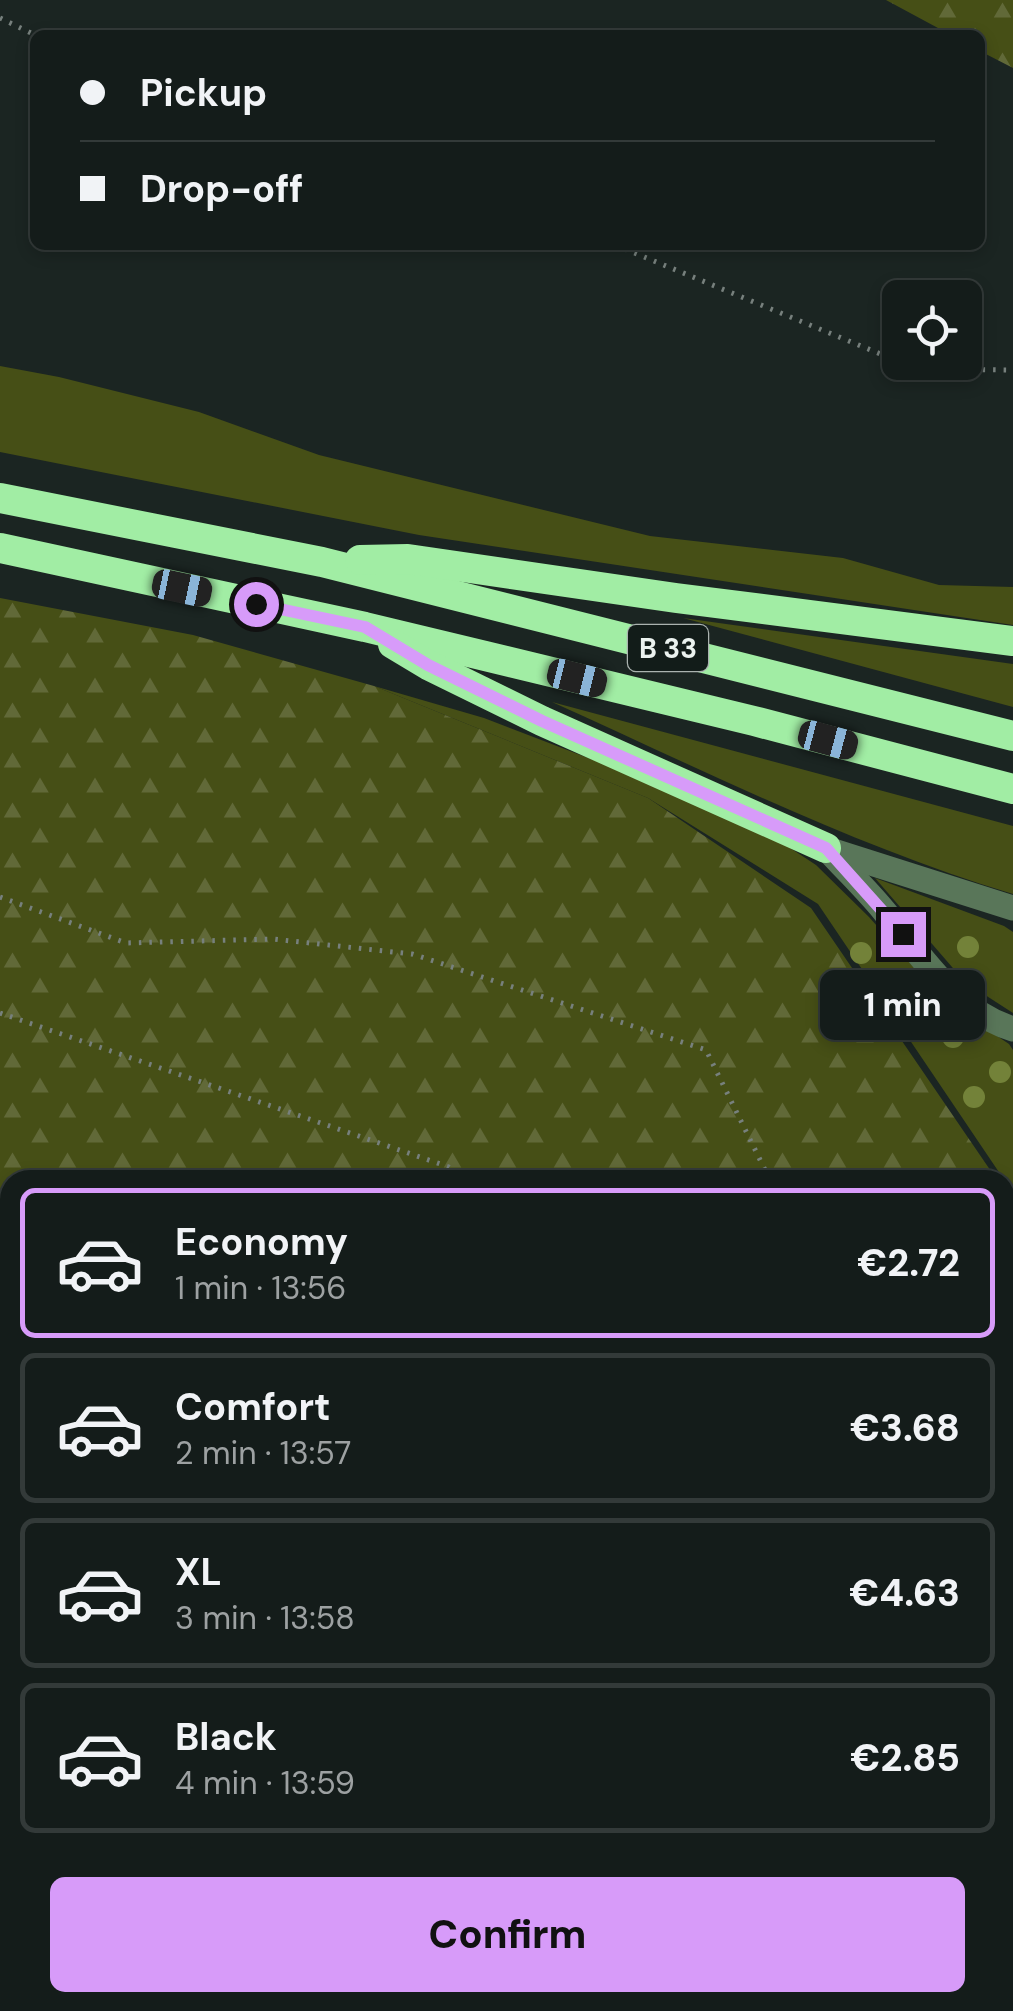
<!DOCTYPE html>
<html lang="en">
<head>
<meta charset="utf-8">
<style>
	body { margin:0; font-family:"DM Sans",sans-serif; background:#212927; color:#f1f3f6; height:100vh; display:flex; flex-direction:column; font-size:38px; white-space:nowrap }
	* { box-sizing:border-box; margin:0 }
	p { font-size:32px; color:#9da1a2 }
	.icon { flex:none; width:55px; height:55px; fill:none; stroke:currentColor; stroke-width:2; stroke-linecap:round; stroke-linejoin:round }
	.map { position:relative; flex:1; overflow:hidden }
	.details { position:absolute; left:0px; top:1170px; width:1015px; height:842px; display:flex; flex-direction:column; background:#141c1a; border-radius:30px 30px 0 0; box-shadow:0 5px 15px #0003,0 0 0 2px #333a39 }
	.details>* { flex:none }
	.guide { position:absolute; left:30px; top:30px; width:955px; height:220px; border-radius:15px; box-shadow:0 5px 15px #0003,0 0 0 2px #333a39; display:grid; align-content:center; height:220px; padding:0 50px; background:#141c1a }
	.tools { position:absolute; left:882px; top:280px; display:grid; gap:20px }
	.tools a { display:grid; place-items:center; width:100px; height:100px; border-radius:15px; background:#141c1a; box-shadow:0 5px 15px #0003,0 0 0 2px #333a39; font-size:50px }
	.end { position:absolute; width:45px; height:45px; margin:-22px; border:12px solid #d79bf9; background:#111; box-shadow:0 0 0 5px #111 }
	.from { border-radius:50% }
	.bubble { position:absolute; height:70px; border-radius:15px; background:#141c1a; box-shadow:0 5px 15px #0003,0 0 0 2px #333a39; font-size:32px; font-weight:800; line-height:70px; text-align:center }
	.car { position:absolute; width:30px; height:60px; margin:-30px -15px; border-radius:12px; box-shadow:0 0 8px 2px #0007; background:linear-gradient(#222 24%,#8ab4d8 0 40%,#222 0 76%,#8ab4d8 0 86%,#222 0) }
	.guide b { display:flex; align-items:center; gap:35px; height:95px; font-size:38px }
	.guide b+b { border-top:2px solid #333a39 }
	.guide i { width:25px; height:25px; background:#f1f3f6 }
	ul { padding:18px 0 0; list-style:none }
	li { display:flex; align-items:center; gap:30px; height:150px; margin:0 20px 15px; padding:0 30px; border:5px solid #333a39; border-radius:15px }
	li div { flex:1 }
	li b { display:block; font-size:38px }
	li em { font-style:normal; font-weight:800 }
	li.current { border-color:#d79bf9 }
	li>.icon { width:90px; height:90px; stroke-width:1.5 }
	.cta { display:flex; gap:20px; margin-top:auto; padding:20px 50px }
	.cta a { flex:1; height:115px; border-radius:15px; background:#d79bf9; color:#111; font-size:40px; font-weight:800; line-height:115px; text-align:center }
	.map>svg:first-child { display:block }
	.green { fill:#464f16 }
	.forest { fill:url(#forest-firs) }
	.lines { fill:none; stroke-linecap:round; stroke-linejoin:round }
	.path { stroke:#77807d; stroke-width:5; stroke-dasharray:2.5 8; stroke-linecap:butt }
	.minor { stroke:#597659; stroke-width:25 }
	.highway { stroke:#a1eda4; stroke-width:30 }
	.tree { fill:#738239 }
	.route { stroke:#d79bf9; stroke-width:12 }
	.labels { text-anchor:middle; dominant-baseline:central; stroke-width:8; stroke-linejoin:round; paint-order:stroke }
	.shield { fill:#121c19; stroke:#aab2af; stroke-width:2.5 }
	.shield-label { font-size:28px; font-weight:bold; fill:#ebf2ef }
</style>
</head>
<body>
<div class="map">
<svg width="1013" height="2011" viewBox="0 0 1013 2011">
	<defs>
		<pattern id="forest-firs" width="22" height="20" patternUnits="userSpaceOnUse" patternTransform="scale(2.5)"><rect width="22" height="20" fill="#464f16"/><path d="M5 1l3.5 6h-7zM16 11l3.5 6h-7z" fill="#616938"/></pattern>
	</defs>
	<rect width="100%" height="100%" fill="#1b2522"/>
	<g class="green">
		<polygon points="0,366 59,377 199,412 319,455 650,536 843,558 939,585 1013,587 1013,625 419,535 0,452"/>
		<polygon points="683,618 1013,664 1013,707"/>
		<polygon points="374,686 484,718 656,784 775,838 816,865 869,917 942,999 1009,1044 1013,1050 1013,1193 818,904 648,798"/>
		<path d="M 552,702 L 1013,826 L 1013,894 C 854,846 703,770 552,702 Z"/>
		<polygon points="875,878 1004,926 1013,932 1013,1013 965,982"/>
	</g>
	<g class="forest">
		<polygon points="886,0 1013,0 1013,68 980,51 980,35 951,35"/>
		<polygon points="0,598 193,635 374,686 648,798 811,908 997,1180 10,1180 10,1723 0,1719"/>
		<polygon points="1005,1192 1013,1204 1013,1851 1005,1891"/>
		<polygon points="581,2003 970,2003 967,2011 596,2011"/>
	</g>
	<g class="lines">
		<g class="path">
			<polyline points="0,18 35,35"/>
			<polyline points="615,245 900,362"/>
			<polyline points="900,362 917,369 1013,370"/>
			<polyline points="0,897 126,943 273,939 412,954 706,1050 770,1180"/>
			<polyline points="0,1013 449,1167 468,1180"/>
			<polyline points="0,1420 10,1424"/>
			<polyline points="0,1735 10,1739"/>
			<polyline points="1005,1950 1013,1922"/>
			<polyline points="524,2002 539,2011"/>
			<polyline points="878,2011 878,2002"/>
			<polyline points="988,2011 990,2002"/>
		</g>
		<g class="minor">
			<path d="M 826,848 C 845,869 866,889 884,911 C 920,954 955,1011 1013,1029"/>
			<polyline points="830,850 1013,908"/>
		</g>
		<g class="highway">
			<polyline points="0,498 322,562 1013,736"/>
			<polyline points="0,548 365,627 754,721 1013,789"/>
			<polyline points="360,560 408,559 676,598 1013,641"/>
			<polyline points="393,644 428,665 542,721 826,848"/>
		</g>
	</g>
	<g class="tree">
		<circle cx="968" cy="947" r="11"/>
		<circle cx="861" cy="953" r="11"/>
		<circle cx="953" cy="1037" r="11"/>
		<circle cx="1000" cy="1072" r="11"/>
		<circle cx="974" cy="1097" r="11"/>
	</g>
	<g class="lines">
		<polyline class="route" points="256,604 365,627 428,665 542,721 826,848 903,934"/>
	</g>
	<g class="labels">
		<rect class="shield" x="628" y="625" width="80" height="46" rx="8"/>
		<g class="shield-label">
			<text x="668" y="648">B 33</text>
		</g>
	</g>
</svg>
<div class="tools">
<a><svg class="icon" aria-label="locate" viewBox="0 0 24 24"><circle cx="12" cy="12" r="6"/><path d="M12 2v4M12 18v4M2 12h4M18 12h4"/></svg></a>
</div>
<i class="end from" style="left:256px;top:604px"></i>
<i class="end" style="left:903px;top:934px"></i>
<div class="bubble" style="left:820px;top:970px;width:165px">1 min</div>
<i class="car" style="left:182px;top:588px;rotate:102deg"></i>
<i class="car" style="left:577px;top:678px;rotate:104deg"></i>
<i class="car" style="left:828px;top:740px;rotate:105deg"></i>
<div class="guide">
<b><i class="from"></i>Pickup</b>
<b><i></i>Drop-off</b>
</div>
<section class="details">
<ul>
<li class="current"><svg class="icon" aria-label="car" viewBox="0 0 24 24"><path d="M5 17H2v-5l4-1 3-4h7l3 4 3 1v5h-3M9 17h6M6 11h13"/><circle cx="7" cy="17" r="2"/><circle cx="17" cy="17" r="2"/></svg><div><b>Economy</b><p>1 min · 13:56</p></div><em>€2.72</em></li>
<li><svg class="icon" aria-label="car" viewBox="0 0 24 24"><path d="M5 17H2v-5l4-1 3-4h7l3 4 3 1v5h-3M9 17h6M6 11h13"/><circle cx="7" cy="17" r="2"/><circle cx="17" cy="17" r="2"/></svg><div><b>Comfort</b><p>2 min · 13:57</p></div><em>€3.68</em></li>
<li><svg class="icon" aria-label="car" viewBox="0 0 24 24"><path d="M5 17H2v-5l4-1 3-4h7l3 4 3 1v5h-3M9 17h6M6 11h13"/><circle cx="7" cy="17" r="2"/><circle cx="17" cy="17" r="2"/></svg><div><b>XL</b><p>3 min · 13:58</p></div><em>€4.63</em></li>
<li><svg class="icon" aria-label="car" viewBox="0 0 24 24"><path d="M5 17H2v-5l4-1 3-4h7l3 4 3 1v5h-3M9 17h6M6 11h13"/><circle cx="7" cy="17" r="2"/><circle cx="17" cy="17" r="2"/></svg><div><b>Black</b><p>4 min · 13:59</p></div><em>€2.85</em></li>
</ul>
<div class="cta"><a>Confirm</a></div>
</section>
</div>
</body>
</html>
